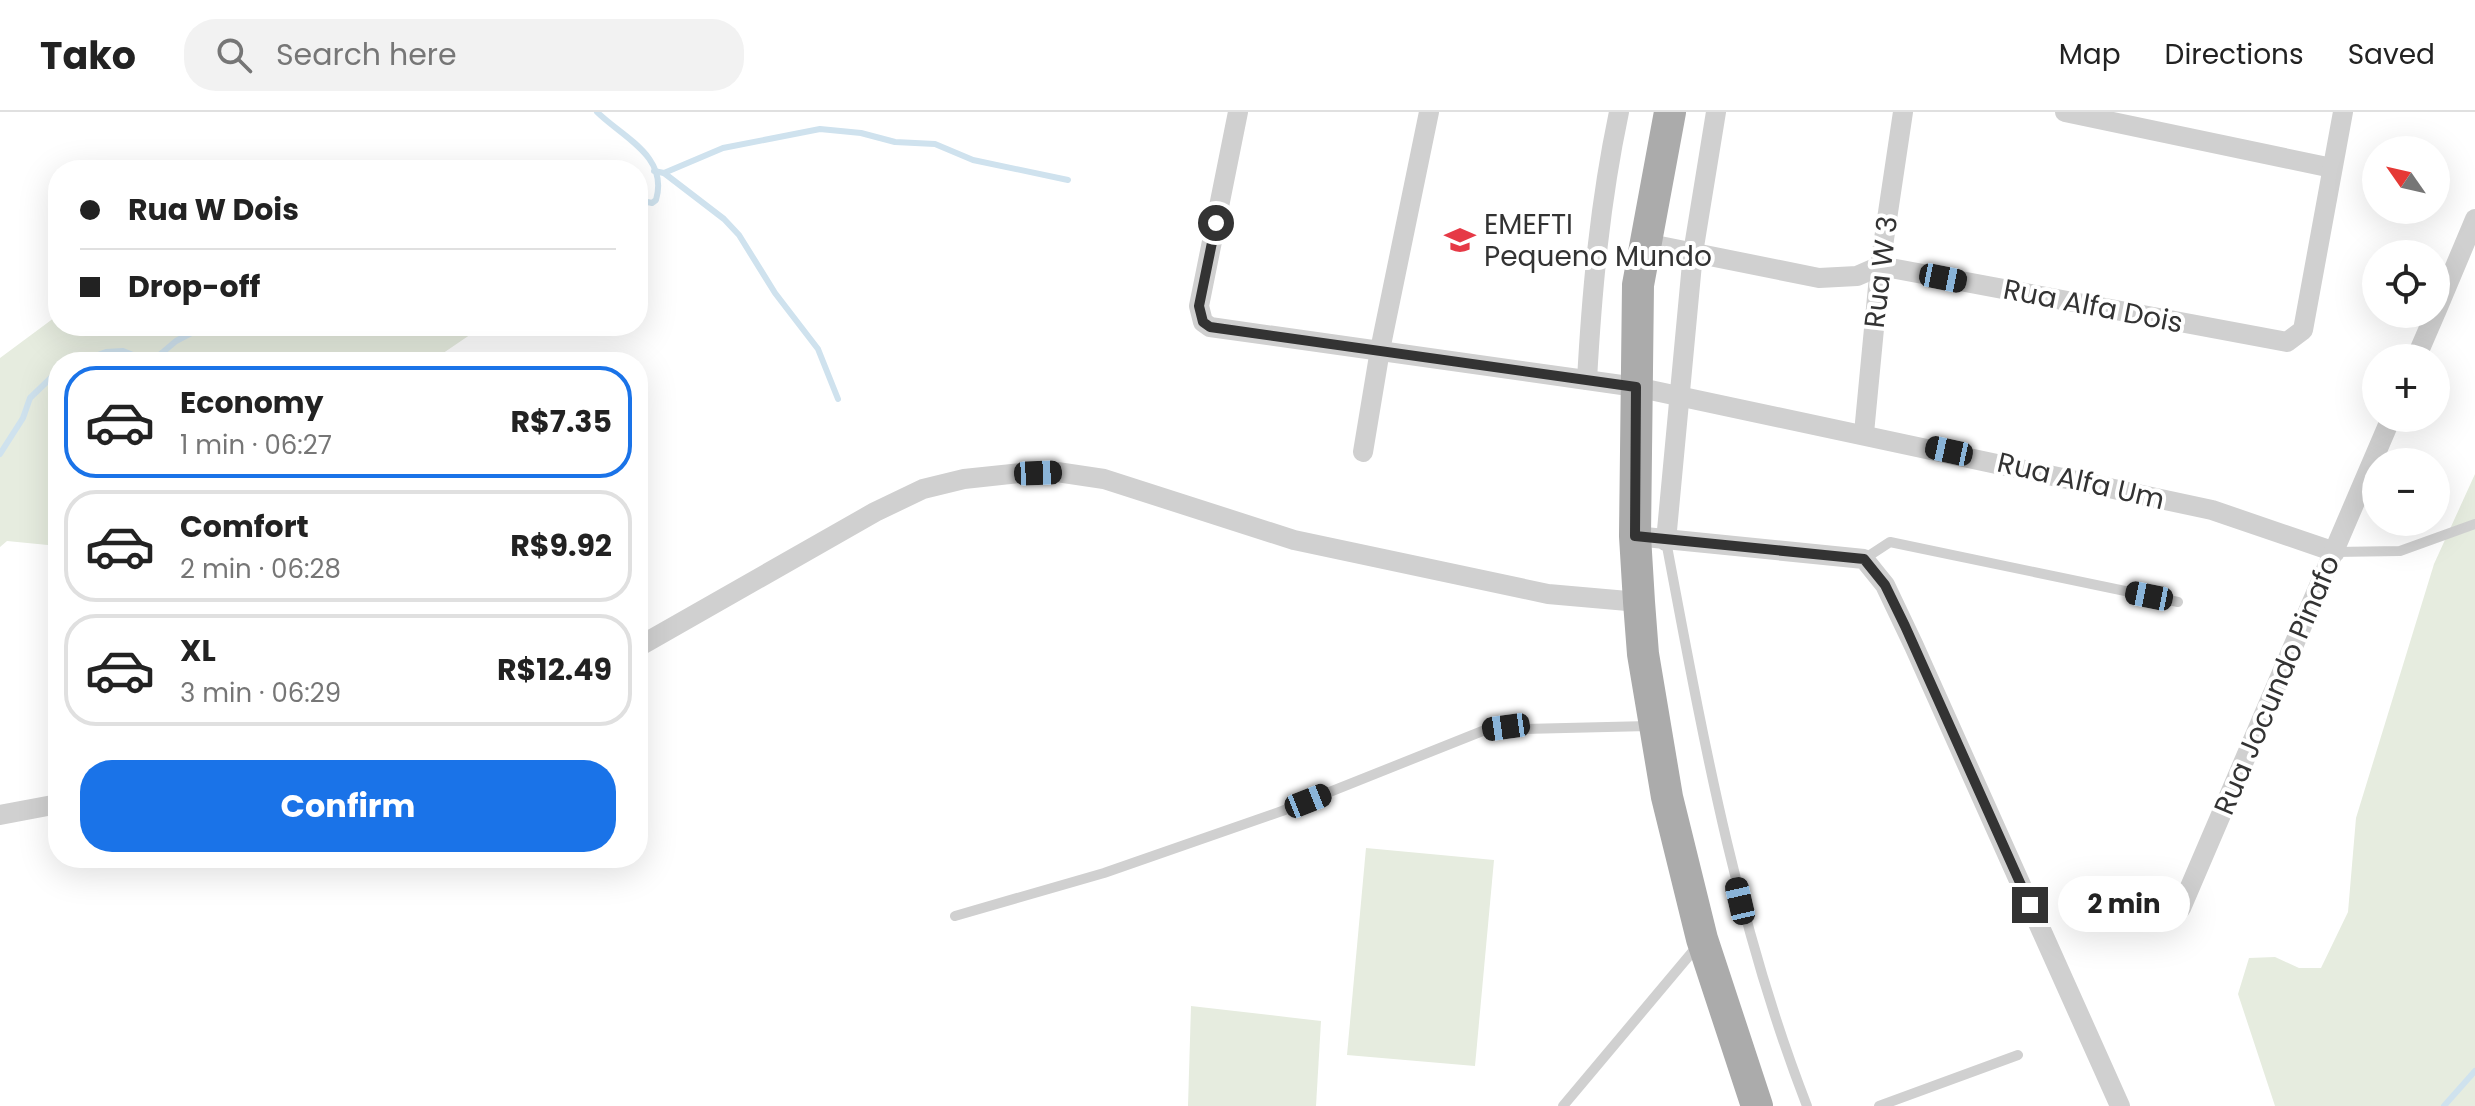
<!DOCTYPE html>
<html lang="en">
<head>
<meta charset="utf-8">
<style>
	body { margin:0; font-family:Poppins,sans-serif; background:#f2f2f2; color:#222; height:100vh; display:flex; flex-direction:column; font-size:30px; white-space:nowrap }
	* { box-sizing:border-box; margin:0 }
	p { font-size:26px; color:#767676 }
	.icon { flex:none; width:44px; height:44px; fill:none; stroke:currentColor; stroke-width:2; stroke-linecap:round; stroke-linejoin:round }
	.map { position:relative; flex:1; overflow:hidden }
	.panel { position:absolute; left:48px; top:240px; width:600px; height:516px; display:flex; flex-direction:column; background:#fff; border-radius:32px; box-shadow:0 8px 32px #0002 }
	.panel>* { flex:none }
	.banner { position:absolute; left:48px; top:48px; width:600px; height:176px; border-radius:32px; box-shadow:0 8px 32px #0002; display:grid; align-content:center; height:176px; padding:0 32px; background:#fff }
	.needle { width:52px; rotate:304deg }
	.fabs { position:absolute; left:2362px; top:24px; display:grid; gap:16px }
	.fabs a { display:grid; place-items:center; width:88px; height:88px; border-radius:50%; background:#fff; box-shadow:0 8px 32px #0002; font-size:40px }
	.end { position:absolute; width:36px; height:36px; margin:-18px; border:10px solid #333; background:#fff; box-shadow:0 0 0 4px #fff }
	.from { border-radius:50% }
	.bubble { position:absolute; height:56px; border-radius:28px; background:#fff; box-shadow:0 8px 32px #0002; font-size:26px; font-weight:700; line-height:56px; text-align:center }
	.car { position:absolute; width:24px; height:48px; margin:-24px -12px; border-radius:10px; box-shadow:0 0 6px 2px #0007; background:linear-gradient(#222 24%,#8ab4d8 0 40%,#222 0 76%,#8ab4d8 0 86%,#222 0) }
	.banner b { display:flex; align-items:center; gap:28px; height:76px; font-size:30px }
	.banner b+b { border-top:2px solid #e0e0e0 }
	.banner i { width:20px; height:20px; background:#222 }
	ul { padding:14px 0 0; list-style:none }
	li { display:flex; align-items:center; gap:24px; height:112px; margin:0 16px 12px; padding:0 16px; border:4px solid #e0e0e0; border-radius:32px }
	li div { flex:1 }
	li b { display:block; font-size:30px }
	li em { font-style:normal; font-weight:700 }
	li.active { border-color:#1a73e8 }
	li>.icon { width:72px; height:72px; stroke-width:1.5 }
	.primary-button { display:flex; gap:16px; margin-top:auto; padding:16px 32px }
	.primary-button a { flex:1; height:92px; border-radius:32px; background:#1a73e8; color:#fff; font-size:32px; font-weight:700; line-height:92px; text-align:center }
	header { display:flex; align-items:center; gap:48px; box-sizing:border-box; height:112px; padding:0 40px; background:#fff; border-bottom:2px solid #e0e0e0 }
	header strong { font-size:38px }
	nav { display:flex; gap:44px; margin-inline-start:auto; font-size:28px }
	.search { width:560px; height:72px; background:#f2f2f2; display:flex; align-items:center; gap:20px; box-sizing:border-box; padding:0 28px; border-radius:32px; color:#767676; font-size:30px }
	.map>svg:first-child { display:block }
	.green { fill:#e6ecdf }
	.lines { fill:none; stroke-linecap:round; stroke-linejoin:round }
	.stream { stroke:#cfe2ee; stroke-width:6 }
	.service { stroke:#d0d0d0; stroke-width:10 }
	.minor { stroke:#d0d0d0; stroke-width:20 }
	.primary { stroke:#ababab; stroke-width:32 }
	.route { stroke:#333; stroke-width:10 }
	.labels { text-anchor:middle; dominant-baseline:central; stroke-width:8; stroke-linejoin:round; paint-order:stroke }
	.poi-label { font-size:28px; fill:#333; stroke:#fff; text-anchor:start }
	.street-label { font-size:28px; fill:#333; stroke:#fff }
</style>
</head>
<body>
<header>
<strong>Tako</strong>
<div class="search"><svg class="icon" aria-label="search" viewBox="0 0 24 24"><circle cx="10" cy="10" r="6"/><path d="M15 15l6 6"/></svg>Search here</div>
<nav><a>Map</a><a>Directions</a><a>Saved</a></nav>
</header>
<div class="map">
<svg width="2475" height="994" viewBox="0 0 2475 994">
	<rect width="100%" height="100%" fill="#fff"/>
	<g class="green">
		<polygon points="58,203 58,214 483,214 430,250 58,250 58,434 7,429 0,435 0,246"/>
		<polygon points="2475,362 2475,994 2275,994 2238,882 2249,846 2275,845 2299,856 2321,856 2348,800 2356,706 2434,452"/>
		<polygon points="1366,736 1494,748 1475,954 1347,943"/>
		<polygon points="1191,894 1321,909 1316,994 1188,994"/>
	</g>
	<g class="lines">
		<g class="stream">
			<path d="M 597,0 C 622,25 669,44 656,88 L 652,91 L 638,88"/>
			<polyline points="654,59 664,61 724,107 739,123 775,181 818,237 838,287"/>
			<polyline points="664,61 723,36 820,17 861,21 895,30 935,32 973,48 1068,68"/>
			<polyline points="80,250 106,240 123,239 143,247 156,246 176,229 205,214"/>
			<polyline points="0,342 23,306 30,286 58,259"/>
			<polyline points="2444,994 2475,959"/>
		</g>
		<g class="service">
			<path d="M 1666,429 C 1702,620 1736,812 1807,994"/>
			<polyline points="2335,440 2400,439 2475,412"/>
			<polyline points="1864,447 1890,430 2178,490"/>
			<polyline points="955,804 1104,761 1282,699 1485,618 1649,614"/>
			<polyline points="1563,994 1699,832"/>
			<polyline points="1879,994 2018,943"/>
		</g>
		<g class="minor">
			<polyline points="1238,0 1199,194 1203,210 1210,215 1636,275 2212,398 2335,440"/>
			<polyline points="2065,0 2332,56"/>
			<polyline points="1645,131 1819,166 1857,164 1880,154 2287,230 2303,218 2343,0"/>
			<polyline points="2436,200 2475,107"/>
			<polyline points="2416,246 2435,202"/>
			<path d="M 1587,268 C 1592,177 1600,90 1619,0"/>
			<polyline points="1864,321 1880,154 1903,0"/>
			<polyline points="1363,340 1380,238 1429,0"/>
			<polyline points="1635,424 1864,447 1885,473 1914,534 2120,994"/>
			<polyline points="1666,429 1693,141 1716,0"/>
			<polyline points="638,535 875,400 923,377 964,367 1020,361 1057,360 1104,367 1294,428 1548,482 1639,490"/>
			<polyline points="0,703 58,692"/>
			<polyline points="2181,796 2391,306"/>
		</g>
		<polyline class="primary" points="1670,0 1638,173 1635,424 1639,490 1643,542 1667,685 1702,827 1757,994"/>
	</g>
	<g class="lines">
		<polyline class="route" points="1216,111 1199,194 1203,210 1210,215 1636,275 1635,424 1864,447 1885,473 1905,514 2030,793"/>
	</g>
	<defs>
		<g id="school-bare" transform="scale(2.4)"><path d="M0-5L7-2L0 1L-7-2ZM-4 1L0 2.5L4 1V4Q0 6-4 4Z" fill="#e63946" stroke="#fff" stroke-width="2.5" paint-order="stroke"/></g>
	</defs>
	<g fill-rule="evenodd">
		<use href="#school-bare" x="1460" y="128"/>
	</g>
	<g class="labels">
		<g class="poi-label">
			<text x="1484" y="112">EMEFTI<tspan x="1484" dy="32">Pequeno Mundo</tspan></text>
		</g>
		<g class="street-label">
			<text transform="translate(1881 160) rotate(-83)">Rua W 3</text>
			<text transform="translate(2093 194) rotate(11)">Rua Alfa Dois</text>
			<text transform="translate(2081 369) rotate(13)">Rua Alfa Um</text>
			<text transform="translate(2277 573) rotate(-67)">Rua Jocundo Pinafo</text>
		</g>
	</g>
</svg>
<div class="fabs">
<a><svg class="needle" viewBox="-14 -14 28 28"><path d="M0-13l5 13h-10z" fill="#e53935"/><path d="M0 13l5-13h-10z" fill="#767676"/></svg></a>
<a><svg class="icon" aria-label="locate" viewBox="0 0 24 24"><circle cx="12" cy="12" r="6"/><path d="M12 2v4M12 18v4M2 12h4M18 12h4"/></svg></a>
<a>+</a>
<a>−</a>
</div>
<i class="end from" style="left:1216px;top:111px"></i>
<i class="end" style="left:2030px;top:793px"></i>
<div class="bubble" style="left:2058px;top:764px;width:132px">2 min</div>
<i class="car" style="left:1943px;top:166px;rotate:101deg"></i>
<i class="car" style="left:1949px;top:339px;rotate:282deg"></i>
<i class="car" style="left:1038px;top:361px;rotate:88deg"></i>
<i class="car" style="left:2149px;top:484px;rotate:281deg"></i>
<i class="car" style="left:1506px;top:615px;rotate:262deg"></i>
<i class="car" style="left:1308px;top:689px;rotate:68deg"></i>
<i class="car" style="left:1740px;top:789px;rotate:347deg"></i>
<div class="banner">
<b><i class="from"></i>Rua W Dois</b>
<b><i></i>Drop-off</b>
</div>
<section class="panel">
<ul>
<li class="active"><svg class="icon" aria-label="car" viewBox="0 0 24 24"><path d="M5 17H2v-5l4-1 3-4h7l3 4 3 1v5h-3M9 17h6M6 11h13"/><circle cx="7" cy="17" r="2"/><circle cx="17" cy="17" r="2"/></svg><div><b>Economy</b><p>1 min · 06:27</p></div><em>R$7.35</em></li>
<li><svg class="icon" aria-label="car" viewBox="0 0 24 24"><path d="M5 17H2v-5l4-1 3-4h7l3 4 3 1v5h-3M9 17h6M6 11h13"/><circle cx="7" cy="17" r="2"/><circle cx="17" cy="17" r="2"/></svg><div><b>Comfort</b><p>2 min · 06:28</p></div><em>R$9.92</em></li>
<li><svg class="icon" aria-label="car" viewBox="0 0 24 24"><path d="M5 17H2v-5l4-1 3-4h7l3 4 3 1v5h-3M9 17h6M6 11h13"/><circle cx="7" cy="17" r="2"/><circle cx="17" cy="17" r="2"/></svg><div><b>XL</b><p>3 min · 06:29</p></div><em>R$12.49</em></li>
</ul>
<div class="primary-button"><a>Confirm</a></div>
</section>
</div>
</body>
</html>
